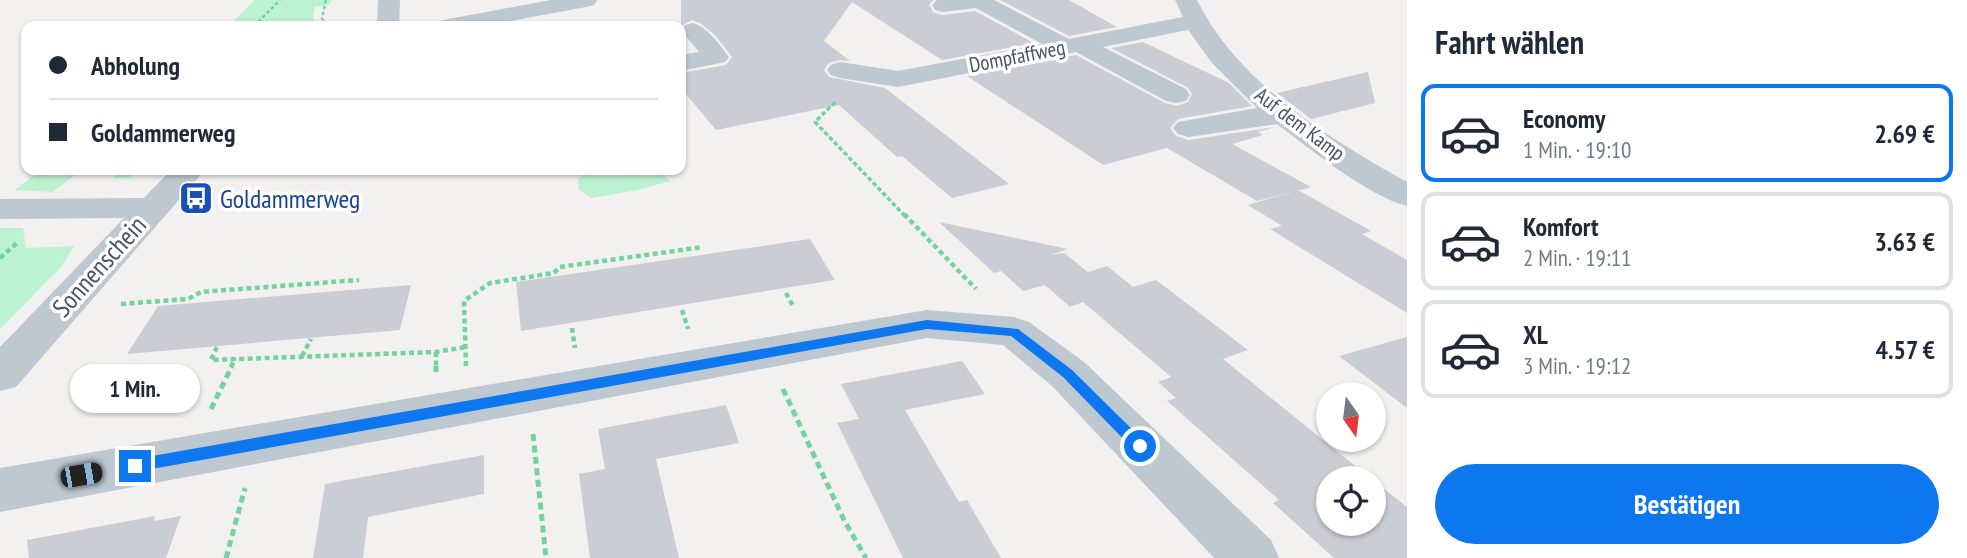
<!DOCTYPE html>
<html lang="de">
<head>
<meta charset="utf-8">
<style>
	body { margin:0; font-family:"PT Sans Narrow",sans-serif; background:#f2f2f3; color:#1f2937; height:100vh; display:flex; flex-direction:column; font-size:26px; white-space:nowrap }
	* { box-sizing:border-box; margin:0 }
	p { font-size:23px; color:#747a83 }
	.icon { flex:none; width:38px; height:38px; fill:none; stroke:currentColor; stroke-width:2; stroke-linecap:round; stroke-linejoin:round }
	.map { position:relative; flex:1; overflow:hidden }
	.drawer { display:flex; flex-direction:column; background:#fff; width:560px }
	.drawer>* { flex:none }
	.guide { position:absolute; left:21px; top:21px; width:665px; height:154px; border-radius:14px; box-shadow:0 2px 5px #0004; display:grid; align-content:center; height:154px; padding:0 28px; background:#fff }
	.needle { width:46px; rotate:166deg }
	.buttons { position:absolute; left:1316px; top:382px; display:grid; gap:14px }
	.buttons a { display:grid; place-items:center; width:70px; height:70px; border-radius:50%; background:#fff; box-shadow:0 2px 5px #0004; font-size:35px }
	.end { position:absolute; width:32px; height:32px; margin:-16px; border:9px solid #0d77ef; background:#fff; box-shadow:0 0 0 4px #fff }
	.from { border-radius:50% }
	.bubble { position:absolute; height:49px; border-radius:24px; background:#fff; box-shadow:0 2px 5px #0004; font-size:23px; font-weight:700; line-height:49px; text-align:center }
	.car { position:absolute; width:21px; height:42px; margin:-21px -10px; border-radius:9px; box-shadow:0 0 5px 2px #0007; background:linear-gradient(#222 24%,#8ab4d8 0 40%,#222 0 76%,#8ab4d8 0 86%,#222 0) }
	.guide b { display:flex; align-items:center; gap:24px; height:66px; font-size:26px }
	.guide b+b { border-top:2px solid #e0e1e3 }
	.guide i { width:18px; height:18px; background:#1f2937 }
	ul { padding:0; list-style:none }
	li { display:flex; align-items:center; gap:21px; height:98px; margin:0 14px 10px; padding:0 14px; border:4px solid #e0e1e3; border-radius:14px }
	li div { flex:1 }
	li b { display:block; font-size:26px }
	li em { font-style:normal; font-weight:700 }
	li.active { border-color:#0d77ef }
	li>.icon { width:63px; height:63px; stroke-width:1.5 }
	h2 { padding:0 28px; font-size:32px; line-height:84px }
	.primary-button { display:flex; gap:14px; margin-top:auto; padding:14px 28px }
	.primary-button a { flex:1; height:80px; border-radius:42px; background:#0d77ef; color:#fff; font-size:28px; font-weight:700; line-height:80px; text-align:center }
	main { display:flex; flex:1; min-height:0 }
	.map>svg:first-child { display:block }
	.green { fill:#bcf2d0 }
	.building { fill:#cacdd3 }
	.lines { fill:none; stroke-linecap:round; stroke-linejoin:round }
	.path-far3 { stroke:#72d3a0; stroke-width:2.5; stroke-dasharray:3.5 2.5; stroke-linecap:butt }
	.path-far2 { stroke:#72d3a0; stroke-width:3.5; stroke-dasharray:4.5 2.5; stroke-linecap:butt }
	.path-far1 { stroke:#72d3a0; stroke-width:4.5; stroke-dasharray:5 3.5; stroke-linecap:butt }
	.path { stroke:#72d3a0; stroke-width:5; stroke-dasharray:7 4.5; stroke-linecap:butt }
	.minor { fill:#bdc8d0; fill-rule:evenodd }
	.route { fill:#0d77ef }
	.labels { text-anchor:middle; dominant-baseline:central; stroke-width:7; stroke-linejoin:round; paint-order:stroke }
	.far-street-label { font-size:21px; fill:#47545f; stroke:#fff }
	.transit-label { font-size:26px; fill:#164399; stroke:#fff; text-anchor:start }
	.street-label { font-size:26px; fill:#47545f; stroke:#fff }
</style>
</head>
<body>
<main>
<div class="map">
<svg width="1407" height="558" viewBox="0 0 1407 558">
	<rect width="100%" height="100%" fill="#f3f0f0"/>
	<g class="green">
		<polygon points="255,0 332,0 329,5 315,7 313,18 317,26 228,26"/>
		<polygon points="41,170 152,170 148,173 135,172 130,178 113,178 117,173 79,172 53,192 15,190"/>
		<polygon points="589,170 619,170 626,173 638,170 658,170 670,181 642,189 592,198 579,190 578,179"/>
		<polygon points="0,228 23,228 26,248 74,246 62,266 0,329"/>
	</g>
	<g class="building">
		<polygon points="681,0 933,0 929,5 934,13 943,15 975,11 1034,43 942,60 852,2 824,41 850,61 839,60 829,63 824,70 829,77 885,88 1009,184 952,198 902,156 897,157 839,105 716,130 681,88 681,73 726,65 732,57 715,35 700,23 692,20 681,26"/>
		<polygon points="1000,0 1069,0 1117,27 1069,36"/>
		<polygon points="1143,42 1229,83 1252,106 1178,119 1170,128 1176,136 1188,140 1276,127 1258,132 1263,135 1232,144 1311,187 1257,201 1167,148 1103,165 967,76 1076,55 1165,103 1177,106 1188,102 1192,94 1187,87 1111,48"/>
		<polygon points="1368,72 1375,103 1311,119 1277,93"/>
		<polygon points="1298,190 1371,231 1362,234 1407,260 1407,313 1270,229 1282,226 1248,205"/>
		<polygon points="939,222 1068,249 1050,255 1064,253 1088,272 1107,266 1133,287 1156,280 1248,350 1223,359 1370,478 1328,478 1328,523 1374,523 1374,481 1407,507 1407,558 1334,558 1273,503 1279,500 1167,401 1176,398 1158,382 1171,377 1083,302 1070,307 1045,285 1023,291 1001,271 994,273"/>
		<polygon points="810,239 835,280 521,331 516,282"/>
		<polygon points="411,285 400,330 127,354 158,306"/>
		<polygon points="1407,337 1407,408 1339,356"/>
		<polygon points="962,361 985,394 905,410 959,502 967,500 1001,558 903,558 837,423 859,419 841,384"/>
		<polygon points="726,405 739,443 656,459 679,558 590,558 579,474 605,469 598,429"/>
		<polygon points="484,455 484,494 368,517 363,558 313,558 325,484"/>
		<polygon points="155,516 154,521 181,516 166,558 29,558 27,540"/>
	</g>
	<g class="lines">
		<g class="path-far3">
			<polyline points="326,0 322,18 326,26"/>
			<polyline points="254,26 280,0"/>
		</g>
		<polyline class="path-far2" points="835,102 815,122 905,216"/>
		<g class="path-far1">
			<polyline points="904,214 976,289"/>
			<polyline points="0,258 17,243"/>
			<polyline points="786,293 794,308"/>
			<polyline points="121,304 188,299 201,292 359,280"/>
			<polyline points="682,310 688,329"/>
			<polyline points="572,328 575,348"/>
			<polyline points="217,347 211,360 436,352 466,347"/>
			<polyline points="436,352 436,367"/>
			<polyline points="302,356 311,339"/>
			<polyline points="466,366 464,301 490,283 554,273 560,267 703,247"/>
			<polyline points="231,367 235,359"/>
		</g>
		<g class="path">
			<polyline points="436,366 436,372"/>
			<polyline points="783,389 845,522 866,558"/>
			<polyline points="211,409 232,366"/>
			<polyline points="533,434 546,558"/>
			<polyline points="226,558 245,488"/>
		</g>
		<g class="minor">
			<polygon points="378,0 400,0 399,26 377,26"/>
			<polygon points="551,0 597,0 594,5 586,7 483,26 436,26 440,21 448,19"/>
			<path d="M 937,0 L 994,0 L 1069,39 L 1183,17 L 1175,0 L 1197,0 C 1239,84 1327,137 1407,182 L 1407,206 C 1368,196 1310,149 1277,124 L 1188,137 L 1178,134 L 1173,128 L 1178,122 L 1257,108 L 1212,63 L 1188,30 L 1103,47 L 1186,89 L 1190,95 L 1186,101 L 1176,103 L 1166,101 L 1076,52 L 898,87 L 840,78 L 831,75 L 827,70 L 831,65 L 840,62 L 898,71 L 1042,44 L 976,8 L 943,12 L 935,10 L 932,5 Z"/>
			<path d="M 693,23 C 707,27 720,45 729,57 L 725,62 L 681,71 L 681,55 L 699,52 L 681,30 L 685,25 Z"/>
			<polygon points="171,170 205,170 16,387 0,391 0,347 124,218 0,219 0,199 144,198"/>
			<polygon points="927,310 1014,317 1029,322 1084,362 1271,540 1279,558 1214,558 1052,386 1003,345 927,338 0,512 0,468"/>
		</g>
	</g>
	<polygon class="route" points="927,320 1018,329 1072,370 1145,442 1147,446 1145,451 1135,451 1063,377 1011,336 927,329 135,472 128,466 135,459"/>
	<defs>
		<g id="bus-square" transform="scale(1.75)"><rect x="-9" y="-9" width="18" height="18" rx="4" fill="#1a4fb4" stroke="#fff"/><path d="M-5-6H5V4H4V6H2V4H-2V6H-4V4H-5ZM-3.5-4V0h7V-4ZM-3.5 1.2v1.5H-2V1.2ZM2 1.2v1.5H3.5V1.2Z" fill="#fff"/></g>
	</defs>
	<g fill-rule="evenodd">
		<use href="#bus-square" x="196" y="198"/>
	</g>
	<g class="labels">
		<g class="far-street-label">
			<text transform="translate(1017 56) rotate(-11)">Dompfaffweg</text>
			<text transform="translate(1300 124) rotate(37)">Auf dem Kamp</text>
		</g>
		<g class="transit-label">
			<text x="220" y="198">Goldammerweg</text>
		</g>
		<g class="street-label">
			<text transform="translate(99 266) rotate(-48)">Sonnenschein</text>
		</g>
	</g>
</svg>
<div class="buttons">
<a><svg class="needle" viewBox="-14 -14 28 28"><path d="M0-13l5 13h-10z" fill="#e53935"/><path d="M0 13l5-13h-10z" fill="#747a83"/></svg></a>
<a><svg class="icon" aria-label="locate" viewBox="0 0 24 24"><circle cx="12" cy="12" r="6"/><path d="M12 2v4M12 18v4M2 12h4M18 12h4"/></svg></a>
</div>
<i class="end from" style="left:1140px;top:446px"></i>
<i class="end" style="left:135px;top:466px"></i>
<div class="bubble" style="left:70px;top:364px;width:130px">1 Min.</div>
<i class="car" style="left:81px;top:475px;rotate:80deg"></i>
<div class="guide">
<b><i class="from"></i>Abholung</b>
<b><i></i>Goldammerweg</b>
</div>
</div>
<section class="drawer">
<h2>Fahrt wählen</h2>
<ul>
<li class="active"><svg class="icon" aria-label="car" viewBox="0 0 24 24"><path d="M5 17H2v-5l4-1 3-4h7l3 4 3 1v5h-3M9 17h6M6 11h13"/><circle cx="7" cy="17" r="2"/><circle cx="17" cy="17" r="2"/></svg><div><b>Economy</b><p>1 Min. · 19:10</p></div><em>2.69 €</em></li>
<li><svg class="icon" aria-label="car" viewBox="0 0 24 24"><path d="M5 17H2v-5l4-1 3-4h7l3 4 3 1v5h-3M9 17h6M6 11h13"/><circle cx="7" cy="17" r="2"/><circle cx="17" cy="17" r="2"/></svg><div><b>Komfort</b><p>2 Min. · 19:11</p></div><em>3.63 €</em></li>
<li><svg class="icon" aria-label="car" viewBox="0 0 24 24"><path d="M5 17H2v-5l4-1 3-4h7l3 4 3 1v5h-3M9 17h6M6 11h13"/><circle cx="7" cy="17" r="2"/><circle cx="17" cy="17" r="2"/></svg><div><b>XL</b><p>3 Min. · 19:12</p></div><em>4.57 €</em></li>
</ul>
<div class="primary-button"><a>Bestätigen</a></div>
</section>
</main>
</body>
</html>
